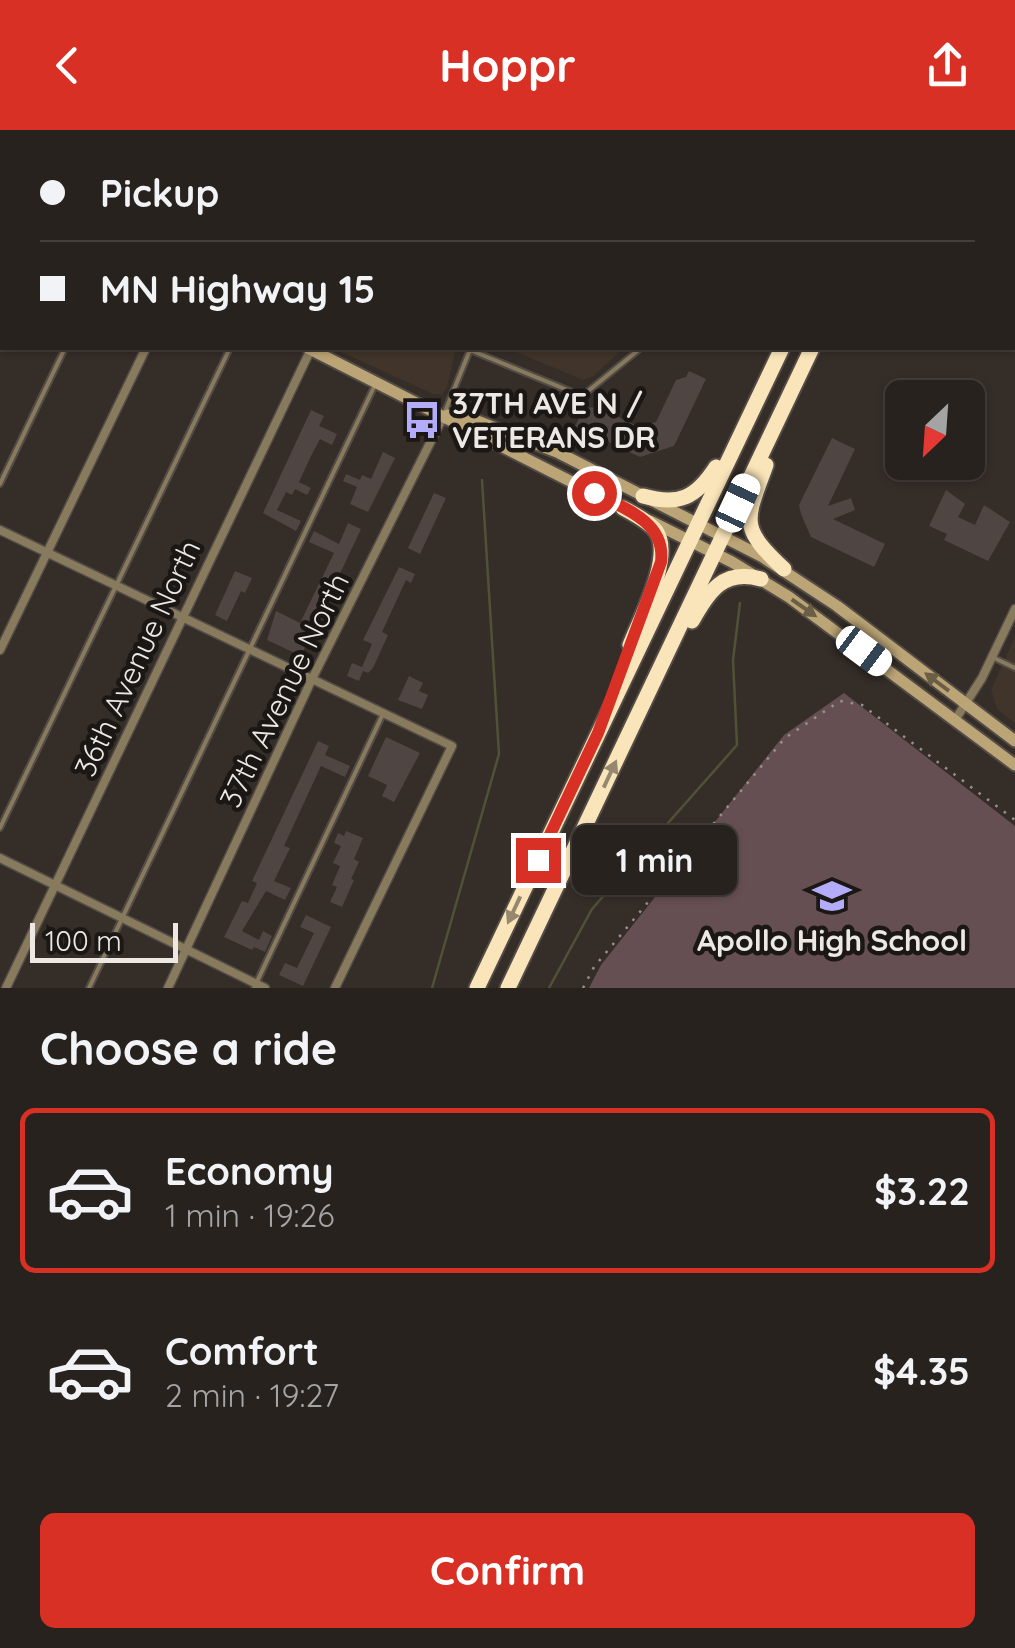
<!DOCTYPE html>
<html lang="en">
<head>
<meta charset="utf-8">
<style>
	body { margin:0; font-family:Quicksand,sans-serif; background:#302a27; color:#f1f3f6; height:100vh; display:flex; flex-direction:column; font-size:38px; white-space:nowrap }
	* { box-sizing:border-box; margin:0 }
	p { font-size:32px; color:#a5a4a4 }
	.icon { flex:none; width:55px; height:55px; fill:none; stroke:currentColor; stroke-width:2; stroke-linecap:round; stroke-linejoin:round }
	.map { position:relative; height:858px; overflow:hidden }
	.panel { display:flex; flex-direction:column; background:#28221e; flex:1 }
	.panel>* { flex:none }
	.top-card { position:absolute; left:0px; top:0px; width:1015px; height:220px; box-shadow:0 2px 8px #0004,0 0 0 2px #443f3c; display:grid; align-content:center; height:220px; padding:0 40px; background:#28221e }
	.needle { width:65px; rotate:205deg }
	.controls { position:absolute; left:885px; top:250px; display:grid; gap:20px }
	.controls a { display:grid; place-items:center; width:100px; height:100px; border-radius:15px; background:#28221e; box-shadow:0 2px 8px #0004,0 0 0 2px #443f3c; font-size:50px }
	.scale { position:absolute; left:30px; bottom:25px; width:148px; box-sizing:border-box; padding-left:10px; border:5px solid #ede8e4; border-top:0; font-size:28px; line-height:35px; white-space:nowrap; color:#ede8e4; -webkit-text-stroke:8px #1a1714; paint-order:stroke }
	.end { position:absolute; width:45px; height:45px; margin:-22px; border:12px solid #d93025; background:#fff; box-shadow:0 0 0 5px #fff }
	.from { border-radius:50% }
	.bubble { position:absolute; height:70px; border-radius:15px; background:#28221e; box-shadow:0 2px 8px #0004,0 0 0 2px #443f3c; font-size:32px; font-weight:700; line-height:70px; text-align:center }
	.car { position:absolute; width:30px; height:60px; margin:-30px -15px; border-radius:12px; box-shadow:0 0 8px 2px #0007; background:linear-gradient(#fff 24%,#345 0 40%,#fff 0 76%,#345 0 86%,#fff 0) }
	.top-card b { display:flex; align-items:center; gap:35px; height:95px; font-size:38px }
	.top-card b+b { border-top:2px solid #443f3c }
	.top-card i { width:25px; height:25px; background:#f1f3f6 }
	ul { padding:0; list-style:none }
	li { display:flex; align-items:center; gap:30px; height:165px; margin:0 20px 15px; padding:0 20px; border:5px solid transparent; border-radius:15px }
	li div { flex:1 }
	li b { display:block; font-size:38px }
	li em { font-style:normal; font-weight:700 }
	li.selected { border-color:#d93025 }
	li>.icon { width:90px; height:90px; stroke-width:1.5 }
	h2 { padding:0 40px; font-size:45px; line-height:120px }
	.action { display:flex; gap:20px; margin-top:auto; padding:20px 40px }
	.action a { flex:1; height:115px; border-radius:15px; background:#d93025; color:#fff; font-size:40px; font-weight:700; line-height:115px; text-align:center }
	header { display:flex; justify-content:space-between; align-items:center; height:130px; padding:0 40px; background:#d93025; color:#fff; font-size:45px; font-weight:700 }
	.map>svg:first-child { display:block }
	.built { fill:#41342a }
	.green { fill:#664f53 }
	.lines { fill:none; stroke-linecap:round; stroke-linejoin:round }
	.stream { stroke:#505237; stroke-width:2.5 }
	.building { fill:#4f4542 }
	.lane-casing { stroke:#524b46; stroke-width:8 }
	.street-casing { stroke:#524b46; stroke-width:11 }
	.secondary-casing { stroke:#524b46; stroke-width:15 }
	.highway-casing { stroke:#524b46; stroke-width:19 }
	.path { stroke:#97918c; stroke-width:2.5; stroke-dasharray:2.5 8; stroke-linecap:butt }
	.lane { stroke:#887a5d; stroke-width:4 }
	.street { stroke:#887a5d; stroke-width:8 }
	.secondary { stroke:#bba475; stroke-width:11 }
	.highway { stroke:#fae5ba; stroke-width:15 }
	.oneway { fill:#6a5e44 }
	.oneway2 { fill:#95886f }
	.route { stroke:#d93025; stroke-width:12 }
	.labels { text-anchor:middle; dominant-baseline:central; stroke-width:9; stroke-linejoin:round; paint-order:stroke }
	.poi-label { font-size:30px; font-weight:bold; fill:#ede8e4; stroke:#1a1714; text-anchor:start }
	.street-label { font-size:30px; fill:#ede8e4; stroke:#1a1714 }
</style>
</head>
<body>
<header><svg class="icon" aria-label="back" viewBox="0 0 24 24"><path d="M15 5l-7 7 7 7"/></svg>Hoppr<svg class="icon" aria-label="share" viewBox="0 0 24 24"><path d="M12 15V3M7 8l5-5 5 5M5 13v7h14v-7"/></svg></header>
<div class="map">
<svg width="1015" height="858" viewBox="0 0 1015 858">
	<rect width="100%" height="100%" fill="#352d28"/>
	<g class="built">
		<polygon points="0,0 802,0 2,2 2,56"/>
		<polygon points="333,218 456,218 447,258 442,264 433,264"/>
		<polygon points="507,218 624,218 592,247 583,250"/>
		<polygon points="1015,506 1015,593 997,579 991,560"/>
	</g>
	<polygon class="green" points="844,563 1015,696 1015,858 589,858 601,835 784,605"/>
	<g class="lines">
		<g class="stream">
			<polyline points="432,858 499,624 482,350"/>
			<polyline points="549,858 592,779 737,615 733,530 740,473"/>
		</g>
	</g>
	<g class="building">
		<polygon points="689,241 706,249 674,316 640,327 575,296 584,278 598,277 639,297 656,292 676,250 686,247"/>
		<polygon points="311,280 324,286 319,296 337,304 332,315 320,309 311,326 299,352 311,358 307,365 295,359 292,365 286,362 277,380 301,391 296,401 263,383"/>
		<polygon points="832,308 855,319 828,376 851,368 855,380 833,389 885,414 874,437 811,407 801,384 799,375"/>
		<polygon points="383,322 395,328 368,382 350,374 357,357 343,351 346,344 360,350 362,345 371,349"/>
		<polygon points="946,360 965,374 958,387 975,395 984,375 1010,392 988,431 944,410 947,404 929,396"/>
		<polygon points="434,363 446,368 420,424 408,418"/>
		<polygon points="348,393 361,399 301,526 267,510 276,481 300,493 334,423 309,412 314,401 339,414"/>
		<polygon points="399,437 415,444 411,453 406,450 382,502 388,505 373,538 368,543 363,541 359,551 347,546 352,533 362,537 372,514 363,510"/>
		<polygon points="235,441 252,448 245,463 241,461 227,491 215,485"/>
		<polygon points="409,546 423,553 419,561 428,565 422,579 398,570"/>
		<polygon points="386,607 420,623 394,672 382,666 387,655 368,646"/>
		<polygon points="318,611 329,616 325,625 350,636 345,647 321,636 284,716 290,718 274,751 291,758 285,770 266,761 242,801 259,810 263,801 272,806 265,822 254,817 252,820 224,807 242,771 248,773 257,753 252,751"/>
		<polygon points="346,701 363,708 354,729 359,732 351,749 354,750 342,777 330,772 337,757 332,755 340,736 333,733 341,716 334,713 338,703 344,706"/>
		<polygon points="306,785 331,797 303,856 279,845 285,833 297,838 314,803 300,797"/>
	</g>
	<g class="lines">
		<g class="lane-casing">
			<g id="lane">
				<polyline points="567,2 569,0"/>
				<polyline points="1012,3 1014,0"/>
				<polyline points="1012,85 1015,86"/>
				<polyline points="444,284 470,220 582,266 641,218"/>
				<polyline points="0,354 65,218"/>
				<polyline points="992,527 1015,538"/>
				<polyline points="0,698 230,218"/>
				<polyline points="89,858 374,257"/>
				<polyline points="254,858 382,586"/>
			</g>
		</g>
		<g class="street-casing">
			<g id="street">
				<polyline points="0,189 2,184"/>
				<polyline points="0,400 452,616 335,858"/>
				<polyline points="0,520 146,218"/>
				<polyline points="955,590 982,548 1015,479"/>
				<polyline points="0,728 265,858"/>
				<polyline points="6,858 311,219"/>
				<polyline points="168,858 312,549 444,285"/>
			</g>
		</g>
		<g class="secondary-casing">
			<g id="secondary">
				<polyline points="0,67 2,68"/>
				<polyline points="308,218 629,381"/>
				<polyline points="448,285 475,290 559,323 761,426 837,476 1015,611"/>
				<polyline points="650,391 732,432 789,467 1015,635"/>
			</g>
		</g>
		<g class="highway-casing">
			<g id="highway">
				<polyline points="883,2 884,0"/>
				<polyline points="913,2 914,0"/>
				<path d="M 766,335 C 746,391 738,396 784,439"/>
				<path d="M 643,366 C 679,376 696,368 716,337"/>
				<path d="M 623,378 C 634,384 648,391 656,401 C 674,426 640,489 630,515"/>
				<path d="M 692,491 C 709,462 723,438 761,449"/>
				<polyline points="477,858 782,218"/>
				<polyline points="508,858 812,218"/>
			</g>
		</g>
		<polyline class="path" points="583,858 594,837 785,608 840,571 862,575 1015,690"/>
		<use href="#lane" class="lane"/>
		<use href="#street" class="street"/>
		<use href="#secondary" class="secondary"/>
		<use href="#highway" class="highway"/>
	</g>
	<defs><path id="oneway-solid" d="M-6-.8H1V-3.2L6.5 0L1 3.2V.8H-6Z" transform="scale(2.5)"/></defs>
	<g class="oneway">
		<use href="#oneway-solid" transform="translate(804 478) rotate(35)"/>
		<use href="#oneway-solid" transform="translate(937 552) rotate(-143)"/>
	</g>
	<g class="oneway2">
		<use href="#oneway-solid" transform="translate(610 644) rotate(-65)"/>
		<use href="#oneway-solid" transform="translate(514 780) rotate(115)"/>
	</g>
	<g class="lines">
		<path class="route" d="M 538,730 L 598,603 L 661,432 C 666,392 624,378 594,363"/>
	</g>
	<defs>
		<g id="bus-bare" transform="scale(3)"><path d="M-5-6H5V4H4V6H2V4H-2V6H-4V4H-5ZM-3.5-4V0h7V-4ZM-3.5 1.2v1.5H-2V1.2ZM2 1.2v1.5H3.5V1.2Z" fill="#b3adf9" stroke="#1a1714" stroke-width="2.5" paint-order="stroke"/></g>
		<g id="school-bare" transform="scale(3)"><path d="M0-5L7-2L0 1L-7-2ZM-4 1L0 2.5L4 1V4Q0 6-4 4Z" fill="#b3adf9" stroke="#1a1714" stroke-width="2.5" paint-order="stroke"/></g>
	</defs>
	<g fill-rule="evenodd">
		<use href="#bus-bare" x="422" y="290"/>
		<use href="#school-bare" x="832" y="766"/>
	</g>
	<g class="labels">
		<g class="poi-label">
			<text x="452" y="273">37TH AVE N /<tspan x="452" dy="34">VETERANS DR</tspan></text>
			<text x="832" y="810" text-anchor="middle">Apollo High School</text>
		</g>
		<g class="street-label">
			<text transform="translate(137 528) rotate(-65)">36th Avenue North</text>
			<text transform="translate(284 560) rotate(-64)">37th Avenue North</text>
		</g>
	</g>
</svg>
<div class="controls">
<a><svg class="needle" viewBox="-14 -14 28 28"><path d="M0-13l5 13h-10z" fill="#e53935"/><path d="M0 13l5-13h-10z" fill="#a5a4a4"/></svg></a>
</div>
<div class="scale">100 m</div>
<i class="end from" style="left:594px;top:363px"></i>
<i class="end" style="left:538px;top:730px"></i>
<div class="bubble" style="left:572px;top:695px;width:165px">1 min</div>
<i class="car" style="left:738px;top:373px;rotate:25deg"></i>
<i class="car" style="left:864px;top:521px;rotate:127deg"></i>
<div class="top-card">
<b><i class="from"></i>Pickup</b>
<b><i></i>MN Highway 15</b>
</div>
</div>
<section class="panel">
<h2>Choose a ride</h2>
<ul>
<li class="selected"><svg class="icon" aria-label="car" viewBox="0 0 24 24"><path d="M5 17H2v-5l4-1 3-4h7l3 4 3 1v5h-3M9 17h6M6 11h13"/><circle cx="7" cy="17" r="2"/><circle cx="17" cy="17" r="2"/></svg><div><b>Economy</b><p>1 min · 19:26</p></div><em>$3.22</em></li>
<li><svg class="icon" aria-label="car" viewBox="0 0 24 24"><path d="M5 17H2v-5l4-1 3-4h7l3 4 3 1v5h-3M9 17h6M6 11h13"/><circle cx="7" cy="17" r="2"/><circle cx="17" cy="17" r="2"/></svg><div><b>Comfort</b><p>2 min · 19:27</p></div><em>$4.35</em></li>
</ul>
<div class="action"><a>Confirm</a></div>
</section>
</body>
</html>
